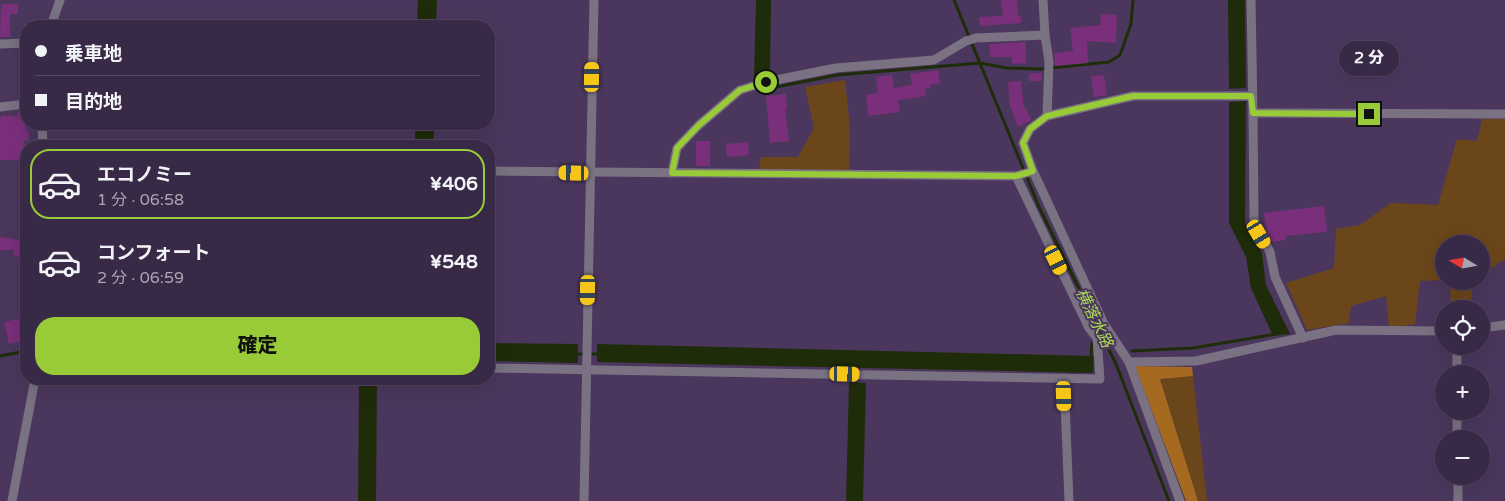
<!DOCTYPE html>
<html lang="ja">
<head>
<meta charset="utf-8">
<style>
	body { margin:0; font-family:"Varela Round","Noto Sans JP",sans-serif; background:#433551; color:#f1f3f6; height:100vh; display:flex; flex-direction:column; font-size:19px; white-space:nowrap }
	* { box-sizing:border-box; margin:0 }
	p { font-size:16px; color:#aba6b3 }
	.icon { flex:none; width:28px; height:28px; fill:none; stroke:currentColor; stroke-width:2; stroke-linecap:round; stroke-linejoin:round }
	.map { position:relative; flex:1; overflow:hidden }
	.side { position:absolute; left:20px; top:140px; width:475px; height:245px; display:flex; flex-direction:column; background:#382946; border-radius:20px; box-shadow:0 5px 20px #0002,0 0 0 1px #52455f }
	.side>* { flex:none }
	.hud { position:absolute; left:20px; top:20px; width:475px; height:110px; border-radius:20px; box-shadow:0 5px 20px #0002,0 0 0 1px #52455f; display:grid; align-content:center; height:110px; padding:0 15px; background:#382946 }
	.needle { width:32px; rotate:281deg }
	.fabs { position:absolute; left:1435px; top:235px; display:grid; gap:10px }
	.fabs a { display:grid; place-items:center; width:55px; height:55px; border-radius:50%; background:#382946; box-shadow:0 5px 20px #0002,0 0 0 1px #52455f; font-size:25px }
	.end { position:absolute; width:22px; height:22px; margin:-11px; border:6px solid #98cb37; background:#111; box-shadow:0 0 0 2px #111 }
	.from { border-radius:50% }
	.bubble { position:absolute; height:35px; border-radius:18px; background:#382946; box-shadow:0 5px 20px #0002,0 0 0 1px #52455f; font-size:16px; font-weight:800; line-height:35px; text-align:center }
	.car { position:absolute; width:15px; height:30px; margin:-15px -8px; border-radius:6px; box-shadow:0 0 4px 1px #0007; background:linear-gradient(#f5c518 24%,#345 0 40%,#f5c518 0 76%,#345 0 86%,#f5c518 0) }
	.hud b { display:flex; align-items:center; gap:18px; height:48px; font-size:19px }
	.hud b+b { border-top:1px solid #52455f }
	.hud i { width:12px; height:12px; background:#f1f3f6 }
	ul { padding:9px 0 0; list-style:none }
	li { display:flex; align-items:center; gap:15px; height:70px; margin:0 10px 8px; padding:0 5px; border:2px solid transparent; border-radius:20px }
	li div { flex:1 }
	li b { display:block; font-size:19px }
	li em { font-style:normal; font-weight:800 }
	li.on { border-color:#98cb37 }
	li>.icon { width:45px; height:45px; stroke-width:1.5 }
	.action { display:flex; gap:10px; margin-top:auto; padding:10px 15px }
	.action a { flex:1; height:58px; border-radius:20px; background:#98cb37; color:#111; font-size:20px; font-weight:800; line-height:58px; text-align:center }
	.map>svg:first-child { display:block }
	.green { fill:#6b461a }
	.forest { fill:#a5691f }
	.water { fill:#1f2c09 }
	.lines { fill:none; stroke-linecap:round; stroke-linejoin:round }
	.stream { stroke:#1f2c09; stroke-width:3 }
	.building { fill:#7a2f7b }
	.minor { stroke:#7a7183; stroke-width:9 }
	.route { stroke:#98cb37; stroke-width:6 }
	.labels { text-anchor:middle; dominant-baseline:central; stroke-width:4; stroke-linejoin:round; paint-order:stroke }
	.water-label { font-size:16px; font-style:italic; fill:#a7d951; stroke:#4b375d }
</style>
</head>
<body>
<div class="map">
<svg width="1505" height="501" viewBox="0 0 1505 501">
	<rect width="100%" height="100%" fill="#4b375d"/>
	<g class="green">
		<polygon points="845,80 850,129 849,171 759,170 761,157 798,157 814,128 805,87"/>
		<polygon points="1482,119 1505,119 1505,259 1481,275 1481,244 1444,244 1444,280 1420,281 1415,324 1389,328 1386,296 1351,306 1349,323 1307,330 1286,283 1334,268 1336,229 1360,225 1391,203 1438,205 1457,139 1477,141"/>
		<polygon points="1450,281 1472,281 1471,309 1451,309"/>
		<polygon points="1193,376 1207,501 1198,501 1160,378"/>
	</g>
	<polygon class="forest" points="1135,366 1192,367 1193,376 1160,379 1198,501 1186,501"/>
	<g class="water">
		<polygon points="418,0 437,0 436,26 417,26"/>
		<polygon points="756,0 771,0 770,75 754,77"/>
		<polygon points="1228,0 1245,0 1246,88 1229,89"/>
		<polygon points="1246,101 1245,223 1262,253 1266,285 1290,334 1273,336 1251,288 1246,257 1229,223 1229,102"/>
		<rect x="415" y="124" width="19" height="22"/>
		<polygon points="489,343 578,344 578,363 489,361"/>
		<polygon points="597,344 1094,356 1093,373 597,362"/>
		<polygon points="359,379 377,379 376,501 358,501"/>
		<polygon points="849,382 866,383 863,501 846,501"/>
	</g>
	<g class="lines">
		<g class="stream">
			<polyline points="954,0 1039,207 1116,364 1169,501"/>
			<polyline points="761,73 761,90 837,75 980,63 1007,68 1041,69 1109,62 1120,55 1131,24 1133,0"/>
			<polyline points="1132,351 1193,348 1276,334"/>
			<polyline points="574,354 601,354"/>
			<polyline points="0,356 26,351"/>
			<polyline points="1091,356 1092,343"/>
		</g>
	</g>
	<g class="building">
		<polygon points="1001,0 1017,0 1018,16 1021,16 1021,23 980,26 979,17 1003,16"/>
		<polygon points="1,4 18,4 18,14 10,14 10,37 0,37"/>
		<polygon points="1101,14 1117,15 1116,43 1087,41 1088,63 1055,66 1054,53 1073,51 1070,28 1100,25"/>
		<polygon points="1026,42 1026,63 1012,64 1012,57 990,57 989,44"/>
		<polygon points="938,70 940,83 930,85 931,88 925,89 926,96 898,100 900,112 868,116 866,95 878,93 876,77 892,75 894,88 912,85 910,74"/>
		<rect x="1029" y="73" width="13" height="8"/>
		<polygon points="1104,75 1107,95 1094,97 1091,76"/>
		<polygon points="1021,81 1024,109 1026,108 1031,120 1018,127 1010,106 1008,82"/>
		<polygon points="786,94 787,109 785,110 789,141 770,143 766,96"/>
		<polygon points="18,112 26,113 26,131 29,131 28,141 24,140 24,160 0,160 0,120 2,115 17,117"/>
		<rect x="696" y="141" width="14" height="25"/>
		<polygon points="748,142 749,155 727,157 726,144"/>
		<polygon points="1324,206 1327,232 1285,236 1286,240 1272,242 1266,230 1264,213"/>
		<polygon points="0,237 26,241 26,258 13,256 14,250 0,250"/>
		<polygon points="22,318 25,340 9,344 4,322"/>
	</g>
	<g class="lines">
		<g class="minor">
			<polyline points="1043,0 1045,35 1049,62 1047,116"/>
			<polyline points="1251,0 1253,113 1505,114"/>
			<polyline points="51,26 60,0"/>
			<polyline points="0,44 26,43"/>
			<polyline points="0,107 26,104"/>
			<polyline points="1253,113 1254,220 1270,252 1275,277 1303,338"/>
			<polyline points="42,124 43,146"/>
			<polyline points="489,171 1016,176 1033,171"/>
			<polyline points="672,173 677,148 699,125 740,90 766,82 836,68 934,60 966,41 976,38 1045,35"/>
			<polyline points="1481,328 1505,325"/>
			<polyline points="1457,346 1457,374"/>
			<polyline points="1129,362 1196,361 1336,330 1444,331"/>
			<polyline points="489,368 1100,379 1097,338 1089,328 1016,176"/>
			<polyline points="1064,378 1069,501"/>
			<polyline points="1457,411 1457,439"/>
			<polyline points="1458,476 1458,501"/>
			<polyline points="12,501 35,379"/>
			<polyline points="584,501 594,0"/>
			<polyline points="1180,501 1129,362 1104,324 1033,171 1023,143 1030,129 1047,116 1133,96 1251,96"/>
		</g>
	</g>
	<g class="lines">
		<polyline class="route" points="766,82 740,90 699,125 677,148 672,173 1016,176 1033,171 1023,143 1030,129 1047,116 1133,96 1251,96 1253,113 1369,114"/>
	</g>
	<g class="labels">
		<g class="water-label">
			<text transform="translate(1094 318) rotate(64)">横落水路</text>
		</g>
	</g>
</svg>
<div class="fabs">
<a><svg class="needle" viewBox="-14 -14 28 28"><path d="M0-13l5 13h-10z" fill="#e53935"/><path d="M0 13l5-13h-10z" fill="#aba6b3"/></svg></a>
<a><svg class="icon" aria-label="locate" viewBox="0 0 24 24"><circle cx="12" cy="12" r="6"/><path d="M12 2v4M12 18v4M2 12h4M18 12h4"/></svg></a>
<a>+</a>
<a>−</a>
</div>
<i class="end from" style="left:766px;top:82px"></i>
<i class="end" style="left:1369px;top:114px"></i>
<div class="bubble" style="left:1339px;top:41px;width:60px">2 分</div>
<i class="car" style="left:592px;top:77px;rotate:1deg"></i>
<i class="car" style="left:574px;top:173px;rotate:271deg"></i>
<i class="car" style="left:1259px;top:234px;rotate:149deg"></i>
<i class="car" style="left:1056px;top:260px;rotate:154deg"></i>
<i class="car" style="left:588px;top:290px;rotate:181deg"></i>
<i class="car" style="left:845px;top:374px;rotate:91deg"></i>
<i class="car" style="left:1064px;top:396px;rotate:178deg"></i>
<div class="hud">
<b><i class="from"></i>乗車地</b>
<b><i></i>目的地</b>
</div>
<section class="side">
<ul>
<li class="on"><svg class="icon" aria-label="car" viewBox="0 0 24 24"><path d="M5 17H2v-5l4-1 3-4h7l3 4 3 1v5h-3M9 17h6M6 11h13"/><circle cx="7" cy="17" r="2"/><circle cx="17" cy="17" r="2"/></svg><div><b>エコノミー</b><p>1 分 · 06:58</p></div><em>¥406</em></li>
<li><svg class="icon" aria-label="car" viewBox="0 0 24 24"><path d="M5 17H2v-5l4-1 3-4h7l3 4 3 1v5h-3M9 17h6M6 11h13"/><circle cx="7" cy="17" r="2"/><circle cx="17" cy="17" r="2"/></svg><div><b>コンフォート</b><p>2 分 · 06:59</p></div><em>¥548</em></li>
</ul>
<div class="action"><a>確定</a></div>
</section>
</div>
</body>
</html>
